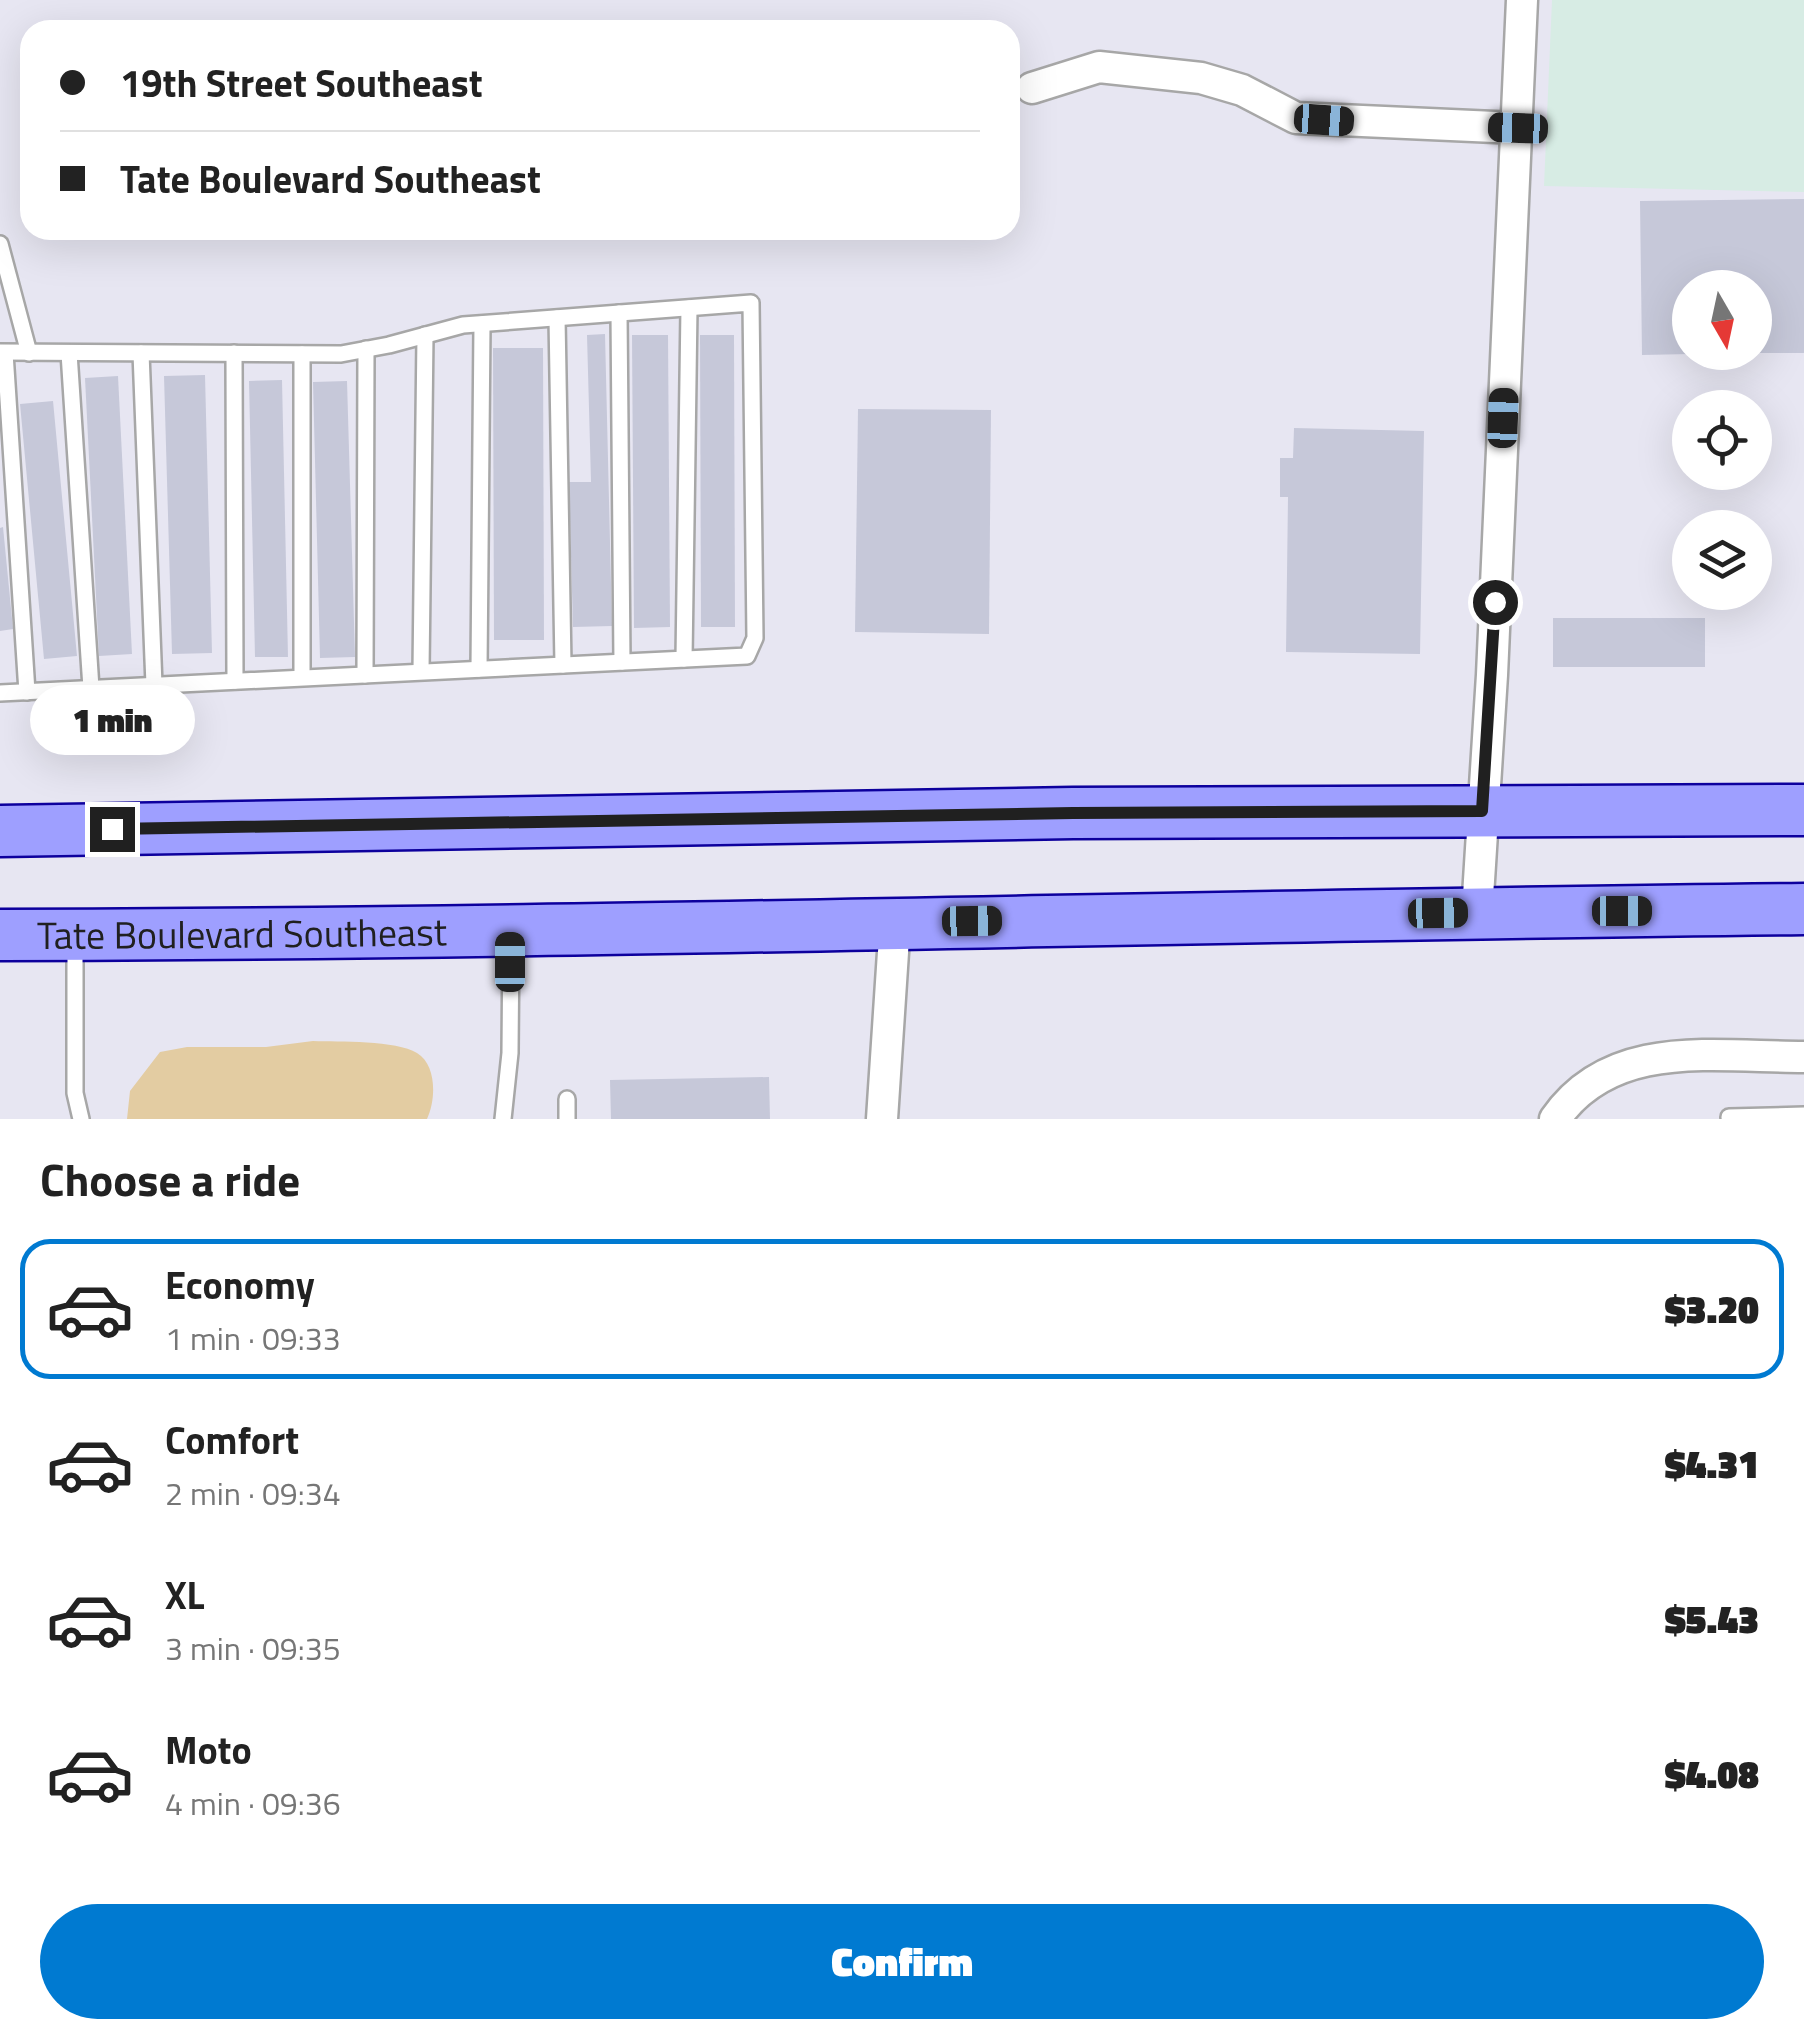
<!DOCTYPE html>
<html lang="en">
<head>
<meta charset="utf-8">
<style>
	body { margin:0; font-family:"Titillium Web",sans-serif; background:#f2f2f2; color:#222; height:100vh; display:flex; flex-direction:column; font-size:38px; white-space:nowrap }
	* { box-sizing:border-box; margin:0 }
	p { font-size:32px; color:#767676 }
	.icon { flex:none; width:55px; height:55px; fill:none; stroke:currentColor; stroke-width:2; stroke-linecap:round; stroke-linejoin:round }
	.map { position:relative; height:1119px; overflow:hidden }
	.details { display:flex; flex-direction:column; background:#fff; flex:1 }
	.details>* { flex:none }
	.top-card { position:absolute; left:20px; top:20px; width:1000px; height:220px; border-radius:30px; box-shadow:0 10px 40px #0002; display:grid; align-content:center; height:220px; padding:0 40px; background:#fff }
	.needle { width:65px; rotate:171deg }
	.controls { position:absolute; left:1672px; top:270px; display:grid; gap:20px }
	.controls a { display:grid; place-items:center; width:100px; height:100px; border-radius:50%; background:#fff; box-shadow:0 10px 40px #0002; font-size:50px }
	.end { position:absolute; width:45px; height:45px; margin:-22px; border:12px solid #202020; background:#fff; box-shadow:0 0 0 5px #fff }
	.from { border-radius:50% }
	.bubble { position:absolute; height:70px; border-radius:35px; background:#fff; box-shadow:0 10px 40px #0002; font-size:32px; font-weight:800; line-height:70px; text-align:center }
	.car { position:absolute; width:30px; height:60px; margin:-30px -15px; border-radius:12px; box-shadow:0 0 8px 2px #0007; background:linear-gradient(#222 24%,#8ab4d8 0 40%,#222 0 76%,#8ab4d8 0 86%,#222 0) }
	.top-card b { display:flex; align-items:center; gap:35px; height:95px; font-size:38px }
	.top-card b+b { border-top:2px solid #e0e0e0 }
	.top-card i { width:25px; height:25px; background:#222 }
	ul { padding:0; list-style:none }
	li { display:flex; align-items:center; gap:30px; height:140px; margin:0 20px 15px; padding:0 20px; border:5px solid transparent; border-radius:30px }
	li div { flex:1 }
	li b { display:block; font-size:38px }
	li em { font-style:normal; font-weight:800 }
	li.active { border-color:#007ad1 }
	li>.icon { width:90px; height:90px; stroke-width:1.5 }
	h2 { padding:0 40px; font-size:45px; line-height:120px }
	.button { display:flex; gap:20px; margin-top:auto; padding:20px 40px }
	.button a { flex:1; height:115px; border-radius:60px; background:#007ad1; color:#fff; font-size:40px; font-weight:800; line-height:115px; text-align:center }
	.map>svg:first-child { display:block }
	.industrial { fill:#d7ece4 }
	.water { fill:#e3cca2 }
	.building { fill:#c6c8d9 }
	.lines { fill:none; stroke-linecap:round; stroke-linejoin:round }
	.service-casing { stroke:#a7a7a7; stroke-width:20 }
	.minor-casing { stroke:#a7a7a7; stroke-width:35 }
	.primary-casing { stroke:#0d009d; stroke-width:55 }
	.service { stroke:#fff; stroke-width:15 }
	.minor { stroke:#fff; stroke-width:30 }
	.primary { stroke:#9e9fff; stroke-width:50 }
	.route { stroke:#202020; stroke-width:12 }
	.labels { text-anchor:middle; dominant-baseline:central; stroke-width:9; stroke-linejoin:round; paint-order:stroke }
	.street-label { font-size:38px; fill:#202020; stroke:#fff }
</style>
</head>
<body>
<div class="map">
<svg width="1804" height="1119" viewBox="0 0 1804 1119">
	<rect width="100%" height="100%" fill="#e7e6f2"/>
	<polygon class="industrial" points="1552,0 1804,0 1804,192 1544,186"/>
	<path class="water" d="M 313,1041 C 339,1042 396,1040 417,1053 C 437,1065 436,1100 427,1119 L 127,1119 L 130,1091 L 160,1052 L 187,1047 L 266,1047 Z"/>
	<g class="building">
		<polygon points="1804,199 1804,353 1755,353 1755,288 1690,288 1690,354 1642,355 1640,201"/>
		<polygon points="605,334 612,626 573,627 569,482 591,482 587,335"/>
		<polygon points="632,335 668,335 670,627 634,628"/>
		<polygon points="700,335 734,335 735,627 701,627"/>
		<polygon points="493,348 543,348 544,640 494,640"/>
		<polygon points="205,375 212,653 172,654 164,376"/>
		<polygon points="118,376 132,654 99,656 85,378"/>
		<polygon points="282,380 288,657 255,657 249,381"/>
		<polygon points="347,381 355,657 320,658 313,382"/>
		<polygon points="53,401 77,656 44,659 20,404"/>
		<polygon points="858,409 991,410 989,634 855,632"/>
		<polygon points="1294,428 1424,431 1420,654 1286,652 1288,497 1280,497 1280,458 1293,458"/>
		<polygon points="3,527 13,629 0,631 0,528"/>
		<rect x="1553" y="618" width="152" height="49"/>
		<polygon points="769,1077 770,1119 611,1119 610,1080"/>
	</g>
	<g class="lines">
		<g class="service-casing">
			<g id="service">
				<polyline points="0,244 29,353"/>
				<polyline points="619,313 622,662"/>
				<polyline points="557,318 563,665"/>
				<polyline points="0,352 341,354 389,345 463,325 751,303 755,638 747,656 0,693"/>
				<polyline points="5,353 27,692"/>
				<polyline points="69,353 91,688"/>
				<polyline points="141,353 154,685"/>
				<polyline points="234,353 235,681"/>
				<polyline points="684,659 689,308"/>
				<polyline points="479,669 482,324"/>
				<polyline points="421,671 425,335"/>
				<polyline points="365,675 366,349"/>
				<polyline points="302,677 302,354"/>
				<polyline points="75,939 75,1093 81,1119"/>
				<polyline points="1729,1117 1804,1115"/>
				<polyline points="503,1119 510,1053 511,935"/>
				<polyline points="567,1119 567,1099"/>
			</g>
		</g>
		<g class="minor-casing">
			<g id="minor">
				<polyline points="1032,88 1099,67 1201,78 1242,90 1296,118 1517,128"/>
				<polyline points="1477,912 1492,675 1522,0"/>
				<polyline points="882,1119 895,922"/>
				<path d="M 1555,1119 C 1612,1037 1716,1057 1804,1057"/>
			</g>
		</g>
		<g class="primary-casing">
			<g id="primary">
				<polyline points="0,831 1073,813 1804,810"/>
				<path id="s1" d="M 0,935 C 601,934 1203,915 1804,909"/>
			</g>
		</g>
		<use href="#service" class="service"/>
		<use href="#minor" class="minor"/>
		<use href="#primary" class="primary"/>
	</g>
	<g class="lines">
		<polyline class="route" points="112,829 1073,813 1482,811 1495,602"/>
	</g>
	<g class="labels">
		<g class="street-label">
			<text stroke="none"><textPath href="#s1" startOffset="242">Tate Boulevard Southeast</textPath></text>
		</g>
	</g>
</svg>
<div class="controls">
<a><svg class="needle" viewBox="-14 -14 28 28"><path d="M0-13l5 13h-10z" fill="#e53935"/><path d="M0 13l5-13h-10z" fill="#767676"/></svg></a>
<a><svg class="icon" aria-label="locate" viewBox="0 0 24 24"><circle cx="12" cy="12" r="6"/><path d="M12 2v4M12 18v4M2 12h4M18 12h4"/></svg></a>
<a><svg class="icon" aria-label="layers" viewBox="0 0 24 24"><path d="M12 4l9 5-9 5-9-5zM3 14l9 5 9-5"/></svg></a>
</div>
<i class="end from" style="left:1495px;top:602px"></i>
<i class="end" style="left:112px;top:829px"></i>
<div class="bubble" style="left:30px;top:685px;width:165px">1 min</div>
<i class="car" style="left:1324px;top:120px;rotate:94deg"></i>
<i class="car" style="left:1518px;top:128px;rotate:272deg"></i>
<i class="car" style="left:1503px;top:418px;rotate:2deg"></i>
<i class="car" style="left:1622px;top:911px;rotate:90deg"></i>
<i class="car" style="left:1438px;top:913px;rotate:89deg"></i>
<i class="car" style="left:972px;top:921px;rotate:89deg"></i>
<i class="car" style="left:510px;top:962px;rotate:0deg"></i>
<div class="top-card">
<b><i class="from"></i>19th Street Southeast</b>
<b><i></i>Tate Boulevard Southeast</b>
</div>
</div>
<section class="details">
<h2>Choose a ride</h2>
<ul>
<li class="active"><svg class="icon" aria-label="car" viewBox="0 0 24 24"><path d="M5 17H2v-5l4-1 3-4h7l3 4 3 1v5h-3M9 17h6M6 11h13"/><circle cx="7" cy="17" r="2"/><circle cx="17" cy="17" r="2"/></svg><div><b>Economy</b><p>1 min · 09:33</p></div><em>$3.20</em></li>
<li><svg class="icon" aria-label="car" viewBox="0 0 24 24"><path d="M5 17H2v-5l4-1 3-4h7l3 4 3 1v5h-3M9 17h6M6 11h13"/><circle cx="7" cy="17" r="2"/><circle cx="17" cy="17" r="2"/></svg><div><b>Comfort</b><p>2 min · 09:34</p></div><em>$4.31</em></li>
<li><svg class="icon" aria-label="car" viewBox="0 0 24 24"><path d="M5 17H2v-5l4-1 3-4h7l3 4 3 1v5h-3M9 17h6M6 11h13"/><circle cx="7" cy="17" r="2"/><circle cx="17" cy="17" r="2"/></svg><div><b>XL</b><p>3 min · 09:35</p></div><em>$5.43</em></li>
<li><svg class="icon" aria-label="car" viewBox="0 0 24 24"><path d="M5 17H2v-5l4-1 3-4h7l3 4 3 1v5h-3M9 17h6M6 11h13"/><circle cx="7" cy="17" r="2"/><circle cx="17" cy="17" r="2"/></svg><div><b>Moto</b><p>4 min · 09:36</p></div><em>$4.08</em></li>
</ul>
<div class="button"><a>Confirm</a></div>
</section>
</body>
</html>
